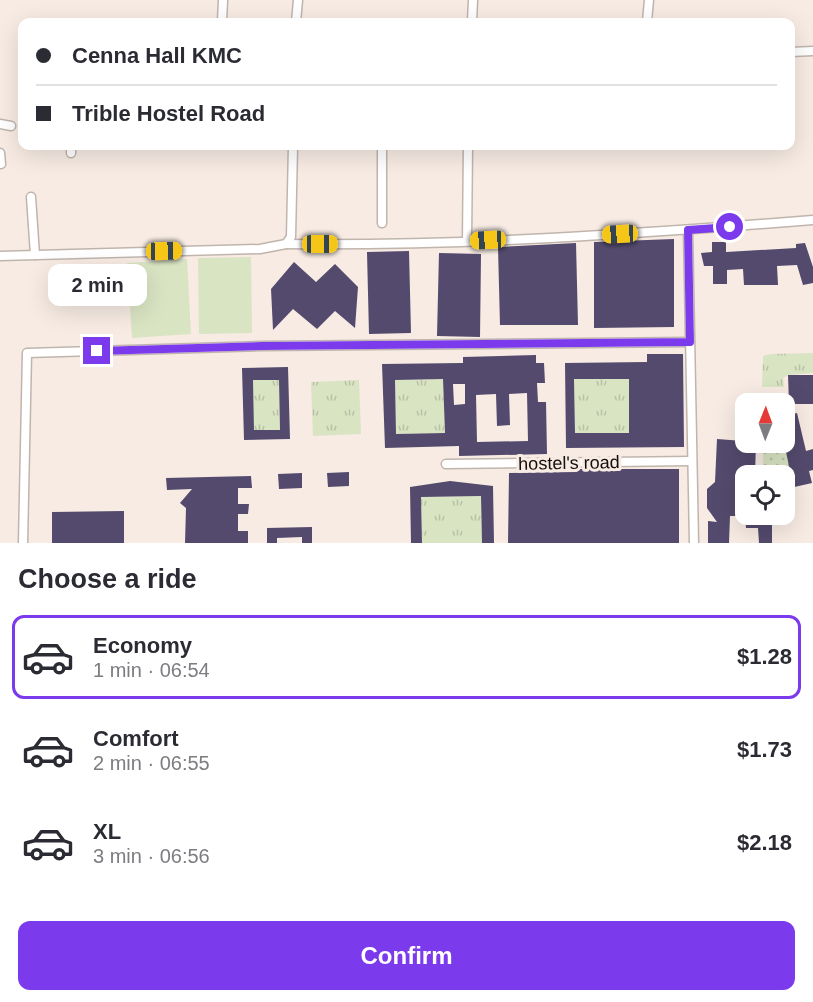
<!DOCTYPE html>
<html lang="en">
<head>
<meta charset="utf-8">
<style>
	body { margin:0; font-family:Helvetica,sans-serif; background:#f7f7f7; color:#2b2b33; height:100vh; display:flex; flex-direction:column; font-size:22px; white-space:nowrap }
	* { box-sizing:border-box; margin:0 }
	p { font-size:20px; color:#7c7c81 }
	.icon { flex:none; width:33px; height:33px; fill:none; stroke:currentColor; stroke-width:2; stroke-linecap:round; stroke-linejoin:round }
	.map { position:relative; height:543px; overflow:hidden }
	.panel { display:flex; flex-direction:column; background:#fff; flex:1 }
	.panel>* { flex:none }
	.top-card { position:absolute; left:18px; top:18px; width:777px; height:132px; border-radius:12px; box-shadow:0 6px 24px #0002; display:grid; align-content:center; height:132px; padding:0 18px; background:#fff }
	.needle { width:39px; rotate:1deg }
	.fabs { position:absolute; left:735px; top:393px; display:grid; gap:12px }
	.fabs a { display:grid; place-items:center; width:60px; height:60px; border-radius:12px; background:#fff; box-shadow:0 6px 24px #0002; font-size:30px }
	.end { position:absolute; width:27px; height:27px; margin:-14px; border:8px solid #7c3aed; background:#fff; box-shadow:0 0 0 3px #fff }
	.from { border-radius:50% }
	.bubble { position:absolute; height:42px; border-radius:12px; background:#fff; box-shadow:0 6px 24px #0002; font-size:20px; font-weight:700; line-height:42px; text-align:center }
	.car { position:absolute; width:18px; height:36px; margin:-18px -9px; border-radius:8px; box-shadow:0 0 4px 2px #0007; background:linear-gradient(#f5c518 24%,#345 0 40%,#f5c518 0 76%,#345 0 86%,#f5c518 0) }
	.top-card b { display:flex; align-items:center; gap:21px; height:57px; font-size:22px }
	.top-card b+b { border-top:2px solid #e1e1e2 }
	.top-card i { width:15px; height:15px; background:#2b2b33 }
	ul { padding:0; list-style:none }
	li { display:flex; align-items:center; gap:18px; height:84px; margin:0 12px 9px; padding:0 6px; border:3px solid transparent; border-radius:12px }
	li div { flex:1 }
	li b { display:block; font-size:22px }
	li em { font-style:normal; font-weight:700 }
	li.selected { border-color:#7c3aed }
	li>.icon { width:54px; height:54px; stroke-width:1.5 }
	h2 { padding:0 18px; font-size:27px; line-height:72px }
	.primary-button { display:flex; gap:12px; margin-top:auto; padding:12px 18px }
	.primary-button a { flex:1; height:69px; border-radius:12px; background:#7c3aed; color:#fff; font-size:24px; font-weight:700; line-height:69px; text-align:center }
	.map>svg:first-child { display:block }
	.grass { fill:url(#grass-dots) }
	.park { fill:url(#park-tufts) }
	.garden { fill:#d9e4c3 }
	.building { fill:#534a6d; fill-rule:evenodd }
	.lines { fill:none; stroke-linecap:round; stroke-linejoin:round }
	.minor-casing { stroke:#c0b5ad; stroke-width:11 }
	.minor { stroke:#fff; stroke-width:8 }
	.route { stroke:#7c3aed; stroke-width:8 }
	.labels { text-anchor:middle; dominant-baseline:central; stroke-width:6; stroke-linejoin:round; paint-order:stroke }
	.street-label { font-size:18px; fill:#130f0d; stroke:#f7ebe3 }
</style>
</head>
<body>
<div class="map">
<svg width="813" height="543" viewBox="0 0 813 543">
	<defs>
		<pattern id="grass-dots" width="8" height="8" patternUnits="userSpaceOnUse" patternTransform="scale(1.5)"><rect width="8" height="8" fill="#d9e4c3"/><path d="M2 2h.1M6 6h.1" fill="none" stroke="#b9c2a6" stroke-width="1.8" stroke-linecap="round"/></pattern>
		<pattern id="park-tufts" width="24" height="20" patternUnits="userSpaceOnUse" patternTransform="scale(1.5)"><rect width="24" height="20" fill="#d9e4c3"/><path d="M3 7l-1-3M5 7V3M7 7l1-3M15 17l-1-3M17 17v-4M19 17l1-3" fill="none" stroke="#b9c2a6"/></pattern>
	</defs>
	<rect width="100%" height="100%" fill="#f7ebe3"/>
	<polygon class="grass" points="763,443 784,443 791,472 763,473"/>
	<g class="park">
		<polygon points="813,353 813,373 788,375 783,378 784,387 762,387 763,356 771,354"/>
		<polygon points="443,379 445,433 396,434 395,380"/>
		<polygon points="574,379 629,379 629,433 575,433"/>
		<polygon points="253,380 279,380 280,430 254,430"/>
		<polygon points="359,380 361,434 313,436 311,382"/>
		<polygon points="481,496 482,543 422,543 421,497"/>
	</g>
	<g class="garden">
		<polygon points="251,257 252,333 199,334 198,258"/>
		<polygon points="187,259 191,334 132,338 127,263"/>
	</g>
	<g class="building">
		<polygon points="674,239 674,327 594,328 594,242"/>
		<polygon points="712,242 726,242 726,252 796,248 796,244 805,243 813,267 813,283 803,285 797,265 777,266 778,285 744,285 743,269 727,270 727,284 713,284 713,266 704,266 701,253 712,252"/>
		<polygon points="576,243 578,325 500,325 498,247"/>
		<polygon points="409,251 411,333 369,334 367,252"/>
		<polygon points="439,253 481,254 480,337 437,336"/>
		<polygon points="294,262 316,282 335,264 358,287 355,328 335,311 317,329 293,309 273,330 271,289"/>
		<path d="M 647,354 L 683,354 L 684,447 L 566,448 L 565,363 L 647,362 ZM 574,379 L 629,379 L 629,433 L 575,433 Z"/>
		<path d="M 536,355 L 536,363 L 544,363 L 545,383 L 537,383 L 538,402 L 546,402 L 547,454 L 459,456 L 459,446 L 385,448 L 382,364 L 463,363 L 463,357 ZM 443,379 L 445,433 L 396,434 L 395,380 ZM 453,384 L 465,384 L 465,404 L 454,405 ZM 527,393 L 528,441 L 477,442 L 476,395 L 496,394 L 497,426 L 510,425 L 509,394 Z"/>
		<path d="M 288,367 L 290,439 L 244,440 L 242,368 ZM 253,380 L 279,380 L 280,430 L 254,430 Z"/>
		<polygon points="788,375 813,375 813,404 789,404"/>
		<polygon points="797,413 806,451 813,449 813,470 809,471 812,483 790,488 794,509 784,510 784,477 791,476 784,442 784,416"/>
		<polygon points="717,439 756,442 755,476 746,476 746,500 735,516 730,516 729,543 708,543 708,521 717,522 707,508 707,489 715,482"/>
		<polygon points="577,469 679,469 679,543 508,543 509,473 577,472"/>
		<polygon points="349,472 349,486 328,487 327,473"/>
		<polygon points="302,473 302,488 279,489 278,474"/>
		<polygon points="251,476 252,488 238,488 238,504 249,504 248,514 238,514 238,531 248,531 248,543 185,543 186,508 180,503 192,489 167,490 166,478"/>
		<polygon points="450,481 493,486 494,543 482,543 481,496 421,497 422,543 411,543 410,487"/>
		<polygon points="124,511 124,543 52,543 52,512"/>
		<polygon points="745,517 763,517 772,524 772,543 759,543 758,528 746,528"/>
		<polygon points="312,527 312,543 302,543 302,537 277,538 277,543 267,543 267,528"/>
	</g>
	<g class="lines">
		<g class="minor-casing">
			<g id="minor">
				<polyline points="222,22 223,0"/>
				<polyline points="296,22 298,0"/>
				<polyline points="472,22 473,0"/>
				<polyline points="647,22 649,0"/>
				<polyline points="790,52 813,51"/>
				<polyline points="0,124 11,126"/>
				<polyline points="0,153 1,164"/>
				<polyline points="71,153 71,146"/>
				<polyline points="31,197 35,255"/>
				<polyline points="382,223 382,146"/>
				<polyline points="688,230 694,543"/>
				<polyline points="467,241 468,146"/>
				<path d="M 286,244 C 462,246 638,234 813,220"/>
				<polyline points="0,256 260,249 286,244 291,237 293,146"/>
				<polyline points="446,464 692,461"/>
				<polyline points="23,543 27,353 262,346 690,342"/>
			</g>
		</g>
		<use href="#minor" class="minor"/>
	</g>
	<g class="lines">
		<polyline class="route" points="97,351 262,346 690,342 688,230 730,227"/>
	</g>
	<g class="labels">
		<g class="street-label">
			<text transform="translate(569 463) rotate(-1)">hostel's road</text>
		</g>
	</g>
</svg>
<div class="fabs">
<a><svg class="needle" viewBox="-14 -14 28 28"><path d="M0-13l5 13h-10z" fill="#e53935"/><path d="M0 13l5-13h-10z" fill="#7c7c81"/></svg></a>
<a><svg class="icon" aria-label="locate" viewBox="0 0 24 24"><circle cx="12" cy="12" r="6"/><path d="M12 2v4M12 18v4M2 12h4M18 12h4"/></svg></a>
</div>
<i class="end from" style="left:730px;top:227px"></i>
<i class="end" style="left:97px;top:351px"></i>
<div class="bubble" style="left:48px;top:264px;width:99px">2 min</div>
<i class="car" style="left:620px;top:234px;rotate:267deg"></i>
<i class="car" style="left:488px;top:240px;rotate:267deg"></i>
<i class="car" style="left:320px;top:244px;rotate:90deg"></i>
<i class="car" style="left:164px;top:251px;rotate:89deg"></i>
<div class="top-card">
<b><i class="from"></i>Cenna Hall KMC</b>
<b><i></i>Trible Hostel Road</b>
</div>
</div>
<section class="panel">
<h2>Choose a ride</h2>
<ul>
<li class="selected"><svg class="icon" aria-label="car" viewBox="0 0 24 24"><path d="M5 17H2v-5l4-1 3-4h7l3 4 3 1v5h-3M9 17h6M6 11h13"/><circle cx="7" cy="17" r="2"/><circle cx="17" cy="17" r="2"/></svg><div><b>Economy</b><p>1 min · 06:54</p></div><em>$1.28</em></li>
<li><svg class="icon" aria-label="car" viewBox="0 0 24 24"><path d="M5 17H2v-5l4-1 3-4h7l3 4 3 1v5h-3M9 17h6M6 11h13"/><circle cx="7" cy="17" r="2"/><circle cx="17" cy="17" r="2"/></svg><div><b>Comfort</b><p>2 min · 06:55</p></div><em>$1.73</em></li>
<li><svg class="icon" aria-label="car" viewBox="0 0 24 24"><path d="M5 17H2v-5l4-1 3-4h7l3 4 3 1v5h-3M9 17h6M6 11h13"/><circle cx="7" cy="17" r="2"/><circle cx="17" cy="17" r="2"/></svg><div><b>XL</b><p>3 min · 06:56</p></div><em>$2.18</em></li>
</ul>
<div class="primary-button"><a>Confirm</a></div>
</section>
</body>
</html>
